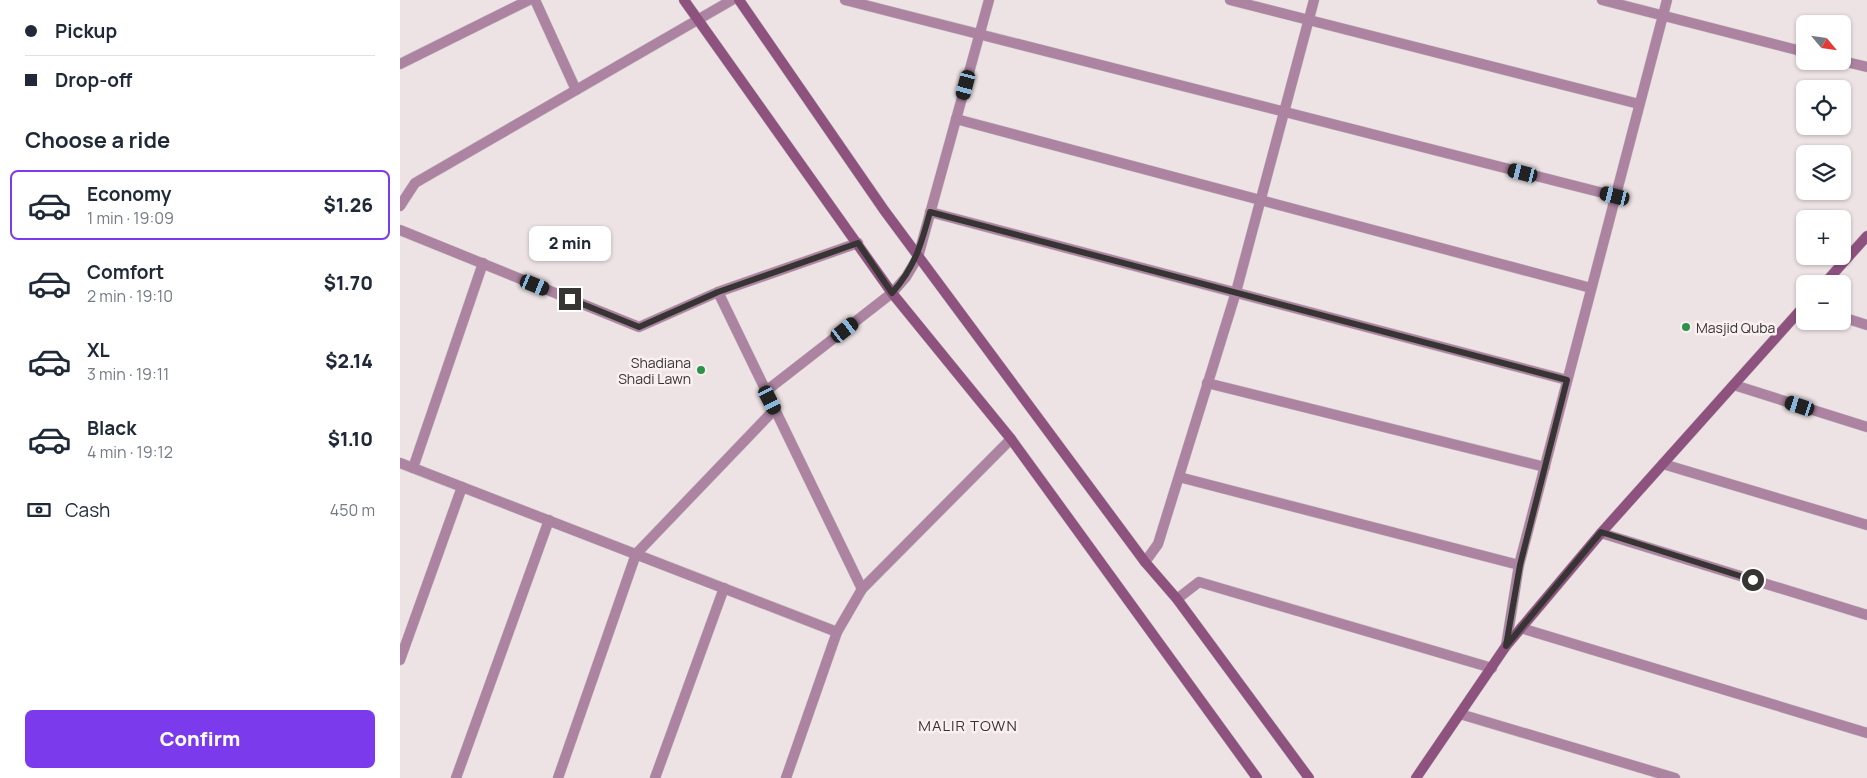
<!DOCTYPE html>
<html lang="en">
<head>
<meta charset="utf-8">
<style>
	body { margin:0; font-family:Manrope,sans-serif; background:#f2f2f3; color:#1f2937; height:100vh; display:flex; flex-direction:column; font-size:19px; white-space:nowrap }
	* { box-sizing:border-box; margin:0 }
	p { font-size:16px; color:#747a83 }
	.icon { flex:none; width:28px; height:28px; fill:none; stroke:currentColor; stroke-width:2; stroke-linecap:round; stroke-linejoin:round }
	.map { position:relative; flex:1; overflow:hidden }
	.side { display:flex; flex-direction:column; background:#fff; width:400px }
	.side>* { flex:none }
	.banner { display:grid; align-content:center; height:110px; padding:0 25px; background:#fff }
	.needle { width:32px; rotate:119deg }
	.buttons { position:absolute; left:1396px; top:15px; display:grid; gap:10px }
	.buttons a { display:grid; place-items:center; width:55px; height:55px; border-radius:8px; background:#fff; box-shadow:0 1px 4px #0004; font-size:25px }
	.end { position:absolute; width:22px; height:22px; margin:-11px; border:6px solid #373434; background:#fff; box-shadow:0 0 0 2px #fff }
	.from { border-radius:50% }
	.bubble { position:absolute; height:35px; border-radius:8px; background:#fff; box-shadow:0 1px 4px #0004; font-size:16px; font-weight:800; line-height:35px; text-align:center }
	.car { position:absolute; width:15px; height:30px; margin:-15px -8px; border-radius:6px; box-shadow:0 0 4px 1px #0007; background:linear-gradient(#222 24%,#8ab4d8 0 40%,#222 0 76%,#8ab4d8 0 86%,#222 0) }
	.banner b { display:flex; align-items:center; gap:18px; height:48px; font-size:19px }
	.banner b+b { border-top:1px solid #e0e1e3 }
	.banner i { width:12px; height:12px; background:#1f2937 }
	ul { padding:0; list-style:none }
	li { display:flex; align-items:center; gap:15px; height:70px; margin:0 10px 8px; padding:0 15px; border:2px solid transparent; border-radius:8px }
	li div { flex:1 }
	li b { display:block; font-size:19px }
	li em { font-style:normal; font-weight:800 }
	li.active { border-color:#7c3aed }
	li>.icon { width:45px; height:45px; stroke-width:1.5 }
	h2 { padding:0 25px; font-size:22px; line-height:60px }
	.pay { display:flex; align-items:center; gap:12px; height:55px; padding:0 25px; font-size:19px }
	.pay p { margin-inline-start:auto }
	.action { display:flex; gap:10px; margin-top:auto; padding:10px 25px }
	.action a { flex:1; height:58px; border-radius:8px; background:#7c3aed; color:#fff; font-size:20px; font-weight:800; line-height:58px; text-align:center }
	main { display:flex; flex:1; min-height:0 }
	.map>svg:first-child { display:block }
	.lines { fill:none; stroke-linecap:round; stroke-linejoin:round }
	.street-casing { stroke:#c9c0c2; stroke-width:11 }
	.secondary-casing { stroke:#c9c0c2; stroke-width:11 }
	.street { stroke:#ac83a0; stroke-width:10 }
	.secondary { stroke:#8d527e; stroke-width:10 }
	.route { stroke:#373434; stroke-width:6 }
	.poi-dot { fill:#2c9248; stroke:#faf0f2; stroke-width:2 }
	.labels { text-anchor:middle; dominant-baseline:central; stroke-width:5; stroke-linejoin:round; paint-order:stroke }
	.poi-label { font-size:14px; fill:#373434; stroke:#faf0f2; text-anchor:start }
	.neighbourhood-label { font-size:15px; letter-spacing:1px; fill:#373434; stroke:#faf0f2 }
</style>
</head>
<body>
<main>
<section class="side">
<div class="banner">
<b><i class="from"></i>Pickup</b>
<b><i></i>Drop-off</b>
</div>
<h2>Choose a ride</h2>
<ul>
<li class="active"><svg class="icon" aria-label="car" viewBox="0 0 24 24"><path d="M5 17H2v-5l4-1 3-4h7l3 4 3 1v5h-3M9 17h6M6 11h13"/><circle cx="7" cy="17" r="2"/><circle cx="17" cy="17" r="2"/></svg><div><b>Economy</b><p>1 min · 19:09</p></div><em>$1.26</em></li>
<li><svg class="icon" aria-label="car" viewBox="0 0 24 24"><path d="M5 17H2v-5l4-1 3-4h7l3 4 3 1v5h-3M9 17h6M6 11h13"/><circle cx="7" cy="17" r="2"/><circle cx="17" cy="17" r="2"/></svg><div><b>Comfort</b><p>2 min · 19:10</p></div><em>$1.70</em></li>
<li><svg class="icon" aria-label="car" viewBox="0 0 24 24"><path d="M5 17H2v-5l4-1 3-4h7l3 4 3 1v5h-3M9 17h6M6 11h13"/><circle cx="7" cy="17" r="2"/><circle cx="17" cy="17" r="2"/></svg><div><b>XL</b><p>3 min · 19:11</p></div><em>$2.14</em></li>
<li><svg class="icon" aria-label="car" viewBox="0 0 24 24"><path d="M5 17H2v-5l4-1 3-4h7l3 4 3 1v5h-3M9 17h6M6 11h13"/><circle cx="7" cy="17" r="2"/><circle cx="17" cy="17" r="2"/></svg><div><b>Black</b><p>4 min · 19:12</p></div><em>$1.10</em></li>
</ul>
<div class="pay"><svg class="icon" aria-label="cash" viewBox="0 0 24 24"><path d="M3 7h18v10H3z"/><circle cx="12" cy="12" r="2"/></svg>Cash<p>450 m</p></div>
<div class="action"><a>Confirm</a></div>
</section>
<div class="map">
<svg width="1467" height="778" viewBox="0 0 1467 778">
	<rect width="100%" height="100%" fill="#ede3e5"/>
	<g class="lines">
		<g class="street-casing">
			<g id="street">
				<polyline points="135,0 176,90"/>
				<polyline points="445,0 1215,196"/>
				<polyline points="830,0 1239,104"/>
				<polyline points="1202,0 1405,52"/>
				<polyline points="1442,61 1467,67"/>
				<polyline points="0,64 129,0"/>
				<polyline points="556,119 1191,288"/>
				<polyline points="0,206 15,183 332,0"/>
				<polyline points="530,212 1167,380"/>
				<polyline points="0,230 239,327 318,292 458,243"/>
				<polyline points="318,292 462,589"/>
				<polyline points="1442,317 1467,325"/>
				<polyline points="807,383 1145,467"/>
				<polyline points="1334,385 1467,427"/>
				<polyline points="366,391 492,293 506,277 518,257 589,0"/>
				<polyline points="0,463 437,632"/>
				<polyline points="1263,464 1467,525"/>
				<polyline points="13,468 83,263"/>
				<polyline points="779,477 1119,565"/>
				<polyline points="1201,533 1467,615"/>
				<polyline points="745,562 758,544 836,292 914,0"/>
				<polyline points="777,599 799,582 1092,668"/>
				<polyline points="1121,628 1467,733"/>
				<polyline points="1106,646 1119,565 1267,0"/>
				<polyline points="0,660 62,487"/>
				<polyline points="1060,714 1275,778"/>
				<polyline points="56,778 149,520"/>
				<polyline points="158,778 236,554 375,409"/>
				<polyline points="255,778 324,588"/>
				<polyline points="386,778 437,632 462,589 611,439"/>
			</g>
		</g>
		<g class="secondary-casing">
			<g id="secondary">
				<polyline points="284,0 492,293 611,439 857,778"/>
				<polyline points="339,0 484,210 745,562 777,599 909,778"/>
				<polyline points="1424,284 1467,236"/>
				<polyline points="1016,778 1106,646 1201,533 1405,305"/>
			</g>
		</g>
		<use href="#street" class="street"/>
		<use href="#secondary" class="secondary"/>
	</g>
	<g class="lines">
		<path class="route" d="M 170,299 L 239,327 L 318,292 L 458,243 L 492,293 C 515,267 521,245 530,212 L 1167,380 L 1120,565 L 1106,646 L 1201,532 L 1353,580"/>
	</g>
	<g class="poi-dot">
		<circle cx="1286" cy="327" r="5"/>
		<circle cx="301" cy="370" r="5"/>
	</g>
	<g class="labels">
		<g class="poi-label">
			<text x="1296" y="327">Masjid Quba</text>
			<text x="291" y="362" text-anchor="end">Shadiana<tspan x="291" dy="16">Shadi Lawn</tspan></text>
		</g>
		<g class="neighbourhood-label">
			<text x="568" y="725">MALIR TOWN</text>
		</g>
	</g>
</svg>
<div class="buttons">
<a><svg class="needle" viewBox="-14 -14 28 28"><path d="M0-13l5 13h-10z" fill="#e53935"/><path d="M0 13l5-13h-10z" fill="#747a83"/></svg></a>
<a><svg class="icon" aria-label="locate" viewBox="0 0 24 24"><circle cx="12" cy="12" r="6"/><path d="M12 2v4M12 18v4M2 12h4M18 12h4"/></svg></a>
<a><svg class="icon" aria-label="layers" viewBox="0 0 24 24"><path d="M12 4l9 5-9 5-9-5zM3 14l9 5 9-5"/></svg></a>
<a>+</a>
<a>−</a>
</div>
<i class="end from" style="left:1353px;top:580px"></i>
<i class="end" style="left:170px;top:299px"></i>
<div class="bubble" style="left:129px;top:226px;width:82px">2 min</div>
<i class="car" style="left:566px;top:85px;rotate:195deg"></i>
<i class="car" style="left:1123px;top:173px;rotate:284deg"></i>
<i class="car" style="left:1215px;top:196px;rotate:284deg"></i>
<i class="car" style="left:135px;top:285px;rotate:112deg"></i>
<i class="car" style="left:445px;top:330px;rotate:52deg"></i>
<i class="car" style="left:370px;top:400px;rotate:153deg"></i>
<i class="car" style="left:1400px;top:406px;rotate:288deg"></i>
</div>
</main>
</body>
</html>
